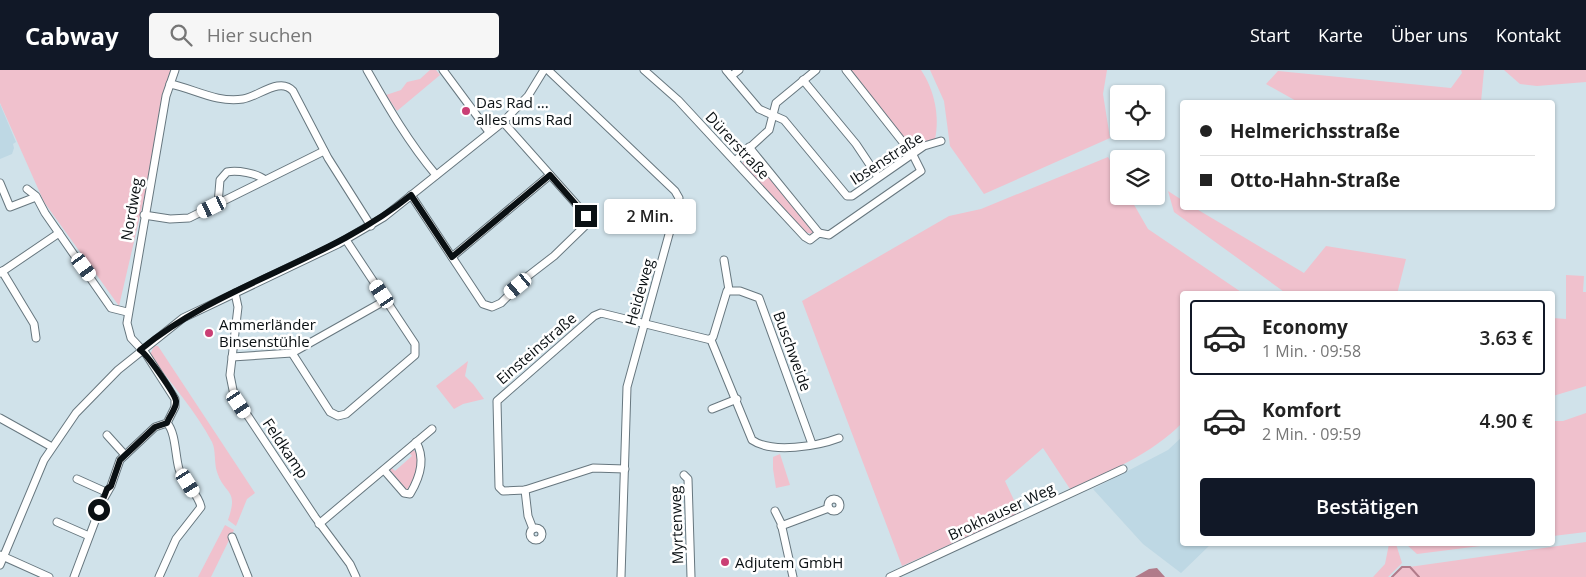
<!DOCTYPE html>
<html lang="de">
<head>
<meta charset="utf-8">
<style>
	body { margin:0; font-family:"Open Sans",sans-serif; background:#f6f6f6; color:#222; height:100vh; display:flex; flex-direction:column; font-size:19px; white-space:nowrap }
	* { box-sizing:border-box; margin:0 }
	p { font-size:16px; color:#767676 }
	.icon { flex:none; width:28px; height:28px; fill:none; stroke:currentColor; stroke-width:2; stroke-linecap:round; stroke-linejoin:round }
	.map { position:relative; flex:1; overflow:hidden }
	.panel { position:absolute; left:1180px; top:221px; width:375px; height:255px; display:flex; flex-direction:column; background:#fff; border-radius:5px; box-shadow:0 1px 4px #0004 }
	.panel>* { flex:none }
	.top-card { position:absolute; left:1180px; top:30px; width:375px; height:110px; border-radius:5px; box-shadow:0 1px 4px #0004; display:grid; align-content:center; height:110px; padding:0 20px; background:#fff }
	.fabs { position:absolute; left:1110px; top:15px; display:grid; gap:10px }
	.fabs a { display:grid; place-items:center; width:55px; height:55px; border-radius:5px; background:#fff; box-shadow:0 1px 4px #0004; font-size:25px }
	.end { position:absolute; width:22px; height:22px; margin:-11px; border:6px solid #0a1013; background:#fff; box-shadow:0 0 0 2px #fff }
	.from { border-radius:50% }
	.bubble { position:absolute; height:35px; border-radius:5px; background:#fff; box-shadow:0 1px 4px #0004; font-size:16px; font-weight:600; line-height:35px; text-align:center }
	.car { position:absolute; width:15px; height:30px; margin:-15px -8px; border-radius:6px; box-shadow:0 0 4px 1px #0007; background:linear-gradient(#fff 24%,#345 0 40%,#fff 0 76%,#345 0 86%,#fff 0) }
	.top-card b { display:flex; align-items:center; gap:18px; height:48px; font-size:19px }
	.top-card b+b { border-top:1px solid #e0e0e0 }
	.top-card i { width:12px; height:12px; background:#222 }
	ul { padding:9px 0 0; list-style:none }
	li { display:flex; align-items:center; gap:15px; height:75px; margin:0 10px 8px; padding:0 10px; border:2px solid transparent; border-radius:5px }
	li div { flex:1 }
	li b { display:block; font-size:19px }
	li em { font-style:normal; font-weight:600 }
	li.active { border-color:#111827 }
	li>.icon { width:45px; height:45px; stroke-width:1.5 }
	.primary-button { display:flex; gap:10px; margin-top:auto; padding:10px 20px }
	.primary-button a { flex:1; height:58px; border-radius:5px; background:#111827; color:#fff; font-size:20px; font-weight:600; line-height:58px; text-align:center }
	header { display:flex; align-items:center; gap:30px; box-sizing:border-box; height:70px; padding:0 25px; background:#111827; color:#fff }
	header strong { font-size:24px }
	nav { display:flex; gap:28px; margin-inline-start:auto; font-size:18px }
	.search { width:350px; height:45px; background:#f6f6f6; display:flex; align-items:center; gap:12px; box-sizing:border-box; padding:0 18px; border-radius:5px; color:#767676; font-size:19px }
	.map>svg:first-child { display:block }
	.built { fill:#bed8e4 }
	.green { fill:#f0c1cd }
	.water { fill:#b17b8a }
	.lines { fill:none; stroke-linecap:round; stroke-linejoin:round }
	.stream { stroke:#b17b8a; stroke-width:2 }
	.minor-casing { stroke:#67777f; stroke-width:9 }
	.minor { stroke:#fff; stroke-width:7 }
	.route { stroke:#0a1013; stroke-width:6 }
	.poi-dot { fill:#ca3f75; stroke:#fff; stroke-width:2 }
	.labels { text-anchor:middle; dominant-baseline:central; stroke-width:5; stroke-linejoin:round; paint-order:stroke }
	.poi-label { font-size:15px; fill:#0a1013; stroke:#fff; text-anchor:start }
	.street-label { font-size:15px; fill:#0a1013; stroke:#fff }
</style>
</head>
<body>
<header>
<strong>Cabway</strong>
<div class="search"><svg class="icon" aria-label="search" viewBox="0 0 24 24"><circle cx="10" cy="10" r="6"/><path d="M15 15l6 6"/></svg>Hier suchen</div>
<nav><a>Start</a><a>Karte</a><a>Über uns</a><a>Kontakt</a></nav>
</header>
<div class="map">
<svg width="1586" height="507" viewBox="0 0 1586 507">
	<rect width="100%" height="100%" fill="#d0e2ea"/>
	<g class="built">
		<polygon points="0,34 16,72 13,74 14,78 12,84 0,89"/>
		<polygon points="1182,367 1182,474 1211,474 1181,503 1143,474 1093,419 1168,380"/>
	</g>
	<g class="green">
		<polygon points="0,0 174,0 119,236 44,132 0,33"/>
		<polygon points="430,0 436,0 440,5 397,41 386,25 401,20 407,12 420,9"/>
		<path d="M 849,0 L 921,0 C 934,19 940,46 935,69 L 911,79 Z"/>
		<polygon points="930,0 1107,0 1103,24 1110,68 984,124 950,76 944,31"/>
		<polygon points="1461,0 1484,0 1481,32 1298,32 1266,14 1278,1 1451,18 1462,3"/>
		<polygon points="1504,0 1586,0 1586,12 1537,16 1520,14"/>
		<polygon points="753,83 815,162 812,164 804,162 741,94"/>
		<path d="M 1108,87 L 1119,107 L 1119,126 L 1129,126 L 1148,159 L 1244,224 L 1182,224 L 1182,353 C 1152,384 1110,401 1070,419 L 1043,378 L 1005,411 L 1020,443 L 902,496 L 802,231 L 949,146 L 981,139 Z"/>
		<polygon points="1168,121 1182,130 1182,138 1195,138 1304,203 1326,176 1406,189 1397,224 1287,224 1174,142"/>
		<polygon points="1566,205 1584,206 1583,222 1586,222 1586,316 1553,326 1553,248 1566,249"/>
		<path d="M 154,276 L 158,276 L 255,423 L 247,429 L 236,456 L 228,450 C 239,418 225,426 217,402 C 214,393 216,380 212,372 C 197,343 170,312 150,285 Z"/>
		<polygon points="468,291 465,306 473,314 484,329 463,334 454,339 436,316"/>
		<polygon points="1586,343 1586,462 1553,466 1553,351 1563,351"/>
		<polygon points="412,379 417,383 417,404 407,420 389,399 391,397 395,401 412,386 408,381"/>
		<polygon points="780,384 790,415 776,418 773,399 773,387"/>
		<polygon points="225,455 234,460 211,507 198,507"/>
		<polygon points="1586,472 1586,507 1393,507 1402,498"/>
		<polygon points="1389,474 1396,474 1402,493 1388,507 1373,507 1385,494"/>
		<polygon points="1406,474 1496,474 1417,484"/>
	</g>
	<polygon class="water" points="1157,498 1165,507 1135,507 1149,499"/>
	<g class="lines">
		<polyline class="stream" points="1392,507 1402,497 1410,497 1419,507"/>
		<g class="minor-casing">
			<g id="minor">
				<path d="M 367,0 C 388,37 409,73 436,105"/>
				<polyline points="443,0 489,62"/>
				<polyline points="548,0 675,121 679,128 627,317 621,507"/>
				<polyline points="644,0 678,30 805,167 810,170 819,163 829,165 921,101 913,85 846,0"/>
				<polyline points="726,0 759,39 784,50 847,126 852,126 924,76 941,71"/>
				<polyline points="731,6 739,0"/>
				<polyline points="803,10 856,74 878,107"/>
				<path d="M 170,14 C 195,19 216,33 243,29 C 258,27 280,6 293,21 L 328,88 L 371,156"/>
				<polyline points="749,77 819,163"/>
				<polyline points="735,91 769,60 776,33 816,0"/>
				<polyline points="0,113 10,137 36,127"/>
				<polyline points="27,119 36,126 45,143 111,238 127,242"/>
				<polyline points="411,125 483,234 492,237 501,233 528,206 554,186 589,152 585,144 503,52"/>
				<path d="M 218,134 L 220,110 L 227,102 C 237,100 257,103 265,110"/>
				<polyline points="144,145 170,149 189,148 324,81"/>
				<polyline points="452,187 550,105"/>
				<polyline points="724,190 729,220"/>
				<polyline points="2,201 34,254 36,268"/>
				<polyline points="0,203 59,163"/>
				<polyline points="235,223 238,237 230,305 234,325 315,447 350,494 356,507"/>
				<polyline points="710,269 713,267 727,221 740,221 759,228 812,374"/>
				<polyline points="292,283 330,342 338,346 346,344 415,285 415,274 346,170"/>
				<polyline points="232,287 292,283 386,230"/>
				<polyline points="712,339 737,329"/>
				<polyline points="0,348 52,377"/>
				<polyline points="107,365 125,385"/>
				<path d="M 625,399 L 593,398 L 525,420 L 503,421 L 499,417 L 497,331 L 594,246 L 601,243 L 711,270 L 752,370 C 772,384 818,376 839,368"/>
				<path d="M 384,400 L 404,423 L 410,424 C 419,409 426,389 416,372"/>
				<polyline points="684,405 688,409 691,507"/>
				<polyline points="77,409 106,422"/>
				<polyline points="525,420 528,446 533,459"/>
				<circle cx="834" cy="435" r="6"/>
				<polyline points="775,441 781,453 793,507"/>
				<polyline points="57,452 89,466"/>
				<polyline points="319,454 432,359"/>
				<polyline points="781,456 829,438"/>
				<circle cx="536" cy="464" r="6"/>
				<polyline points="232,467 248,507"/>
				<polyline points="0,485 49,507"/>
				<polyline points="0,495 44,390 76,343 118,300 183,248 338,174 384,147 503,52 528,26 544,0"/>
				<polyline points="74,507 103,430 111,416 120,390 155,357 167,353 175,337 175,329 146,284 131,268 127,253 166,26 175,0"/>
				<path d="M 159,507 L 176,469 L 201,437 C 198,422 183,413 179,399 C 175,385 176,363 167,353"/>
				<polyline points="890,507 1123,399"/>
			</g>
		</g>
		<use href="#minor" class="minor"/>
	</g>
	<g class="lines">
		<path class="route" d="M 99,440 L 107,419 L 111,416 L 120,390 L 155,357 L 167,353 C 169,346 177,338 176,331 C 175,324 147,284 140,280 C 221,213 328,192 411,125 L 452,187 L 550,105 L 586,146"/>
	</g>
	<g class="poi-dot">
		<circle cx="466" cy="41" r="5"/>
		<circle cx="209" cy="263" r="5"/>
		<circle cx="725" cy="492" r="5"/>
	</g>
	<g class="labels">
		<g class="poi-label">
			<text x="476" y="32">Das Rad ...<tspan x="476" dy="17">alles ums Rad</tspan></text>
			<text x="219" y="254">Ammerländer<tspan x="219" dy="17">Binsenstühle</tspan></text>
			<text x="735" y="492">Adjutem GmbH</text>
		</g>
		<g class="street-label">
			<text transform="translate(738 75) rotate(47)">Dürerstraße</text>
			<text transform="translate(886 88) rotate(-33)">Ibsenstraße</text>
			<text transform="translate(131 139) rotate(-80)">Nordweg</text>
			<text transform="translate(639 222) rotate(-74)">Heideweg</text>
			<text transform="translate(536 278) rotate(-41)">Einsteinstraße</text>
			<text transform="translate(793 281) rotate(70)">Buschweide</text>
			<text transform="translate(286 378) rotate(56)">Feldkamp</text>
			<text transform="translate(1001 441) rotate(-25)">Brokhauser Weg</text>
			<text transform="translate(676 455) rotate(-92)">Myrtenweg</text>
		</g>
	</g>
</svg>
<div class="fabs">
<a><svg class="icon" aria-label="locate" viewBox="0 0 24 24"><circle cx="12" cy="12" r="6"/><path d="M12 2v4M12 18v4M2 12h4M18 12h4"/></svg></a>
<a><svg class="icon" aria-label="layers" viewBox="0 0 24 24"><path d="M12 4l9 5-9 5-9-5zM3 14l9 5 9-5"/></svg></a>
</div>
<i class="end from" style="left:99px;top:440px"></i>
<i class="end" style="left:586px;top:146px"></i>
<div class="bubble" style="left:604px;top:129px;width:92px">2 Min.</div>
<i class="car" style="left:212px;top:137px;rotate:244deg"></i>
<i class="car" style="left:84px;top:197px;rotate:144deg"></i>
<i class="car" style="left:518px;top:216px;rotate:230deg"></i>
<i class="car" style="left:382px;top:224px;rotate:326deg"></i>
<i class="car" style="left:239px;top:334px;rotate:146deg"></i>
<i class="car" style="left:188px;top:413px;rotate:148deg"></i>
<div class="top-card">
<b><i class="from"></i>Helmerichsstraße</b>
<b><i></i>Otto-Hahn-Straße</b>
</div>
<section class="panel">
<ul>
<li class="active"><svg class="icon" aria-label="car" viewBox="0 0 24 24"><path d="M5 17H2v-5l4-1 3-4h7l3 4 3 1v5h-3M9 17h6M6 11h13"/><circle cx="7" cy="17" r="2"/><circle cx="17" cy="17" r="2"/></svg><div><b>Economy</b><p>1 Min. · 09:58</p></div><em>3.63 €</em></li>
<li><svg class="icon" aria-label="car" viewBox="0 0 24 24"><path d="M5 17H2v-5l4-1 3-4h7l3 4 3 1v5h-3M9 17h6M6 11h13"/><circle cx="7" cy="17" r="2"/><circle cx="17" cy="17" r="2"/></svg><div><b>Komfort</b><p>2 Min. · 09:59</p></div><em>4.90 €</em></li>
</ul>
<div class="primary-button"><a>Bestätigen</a></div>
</section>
</div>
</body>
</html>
